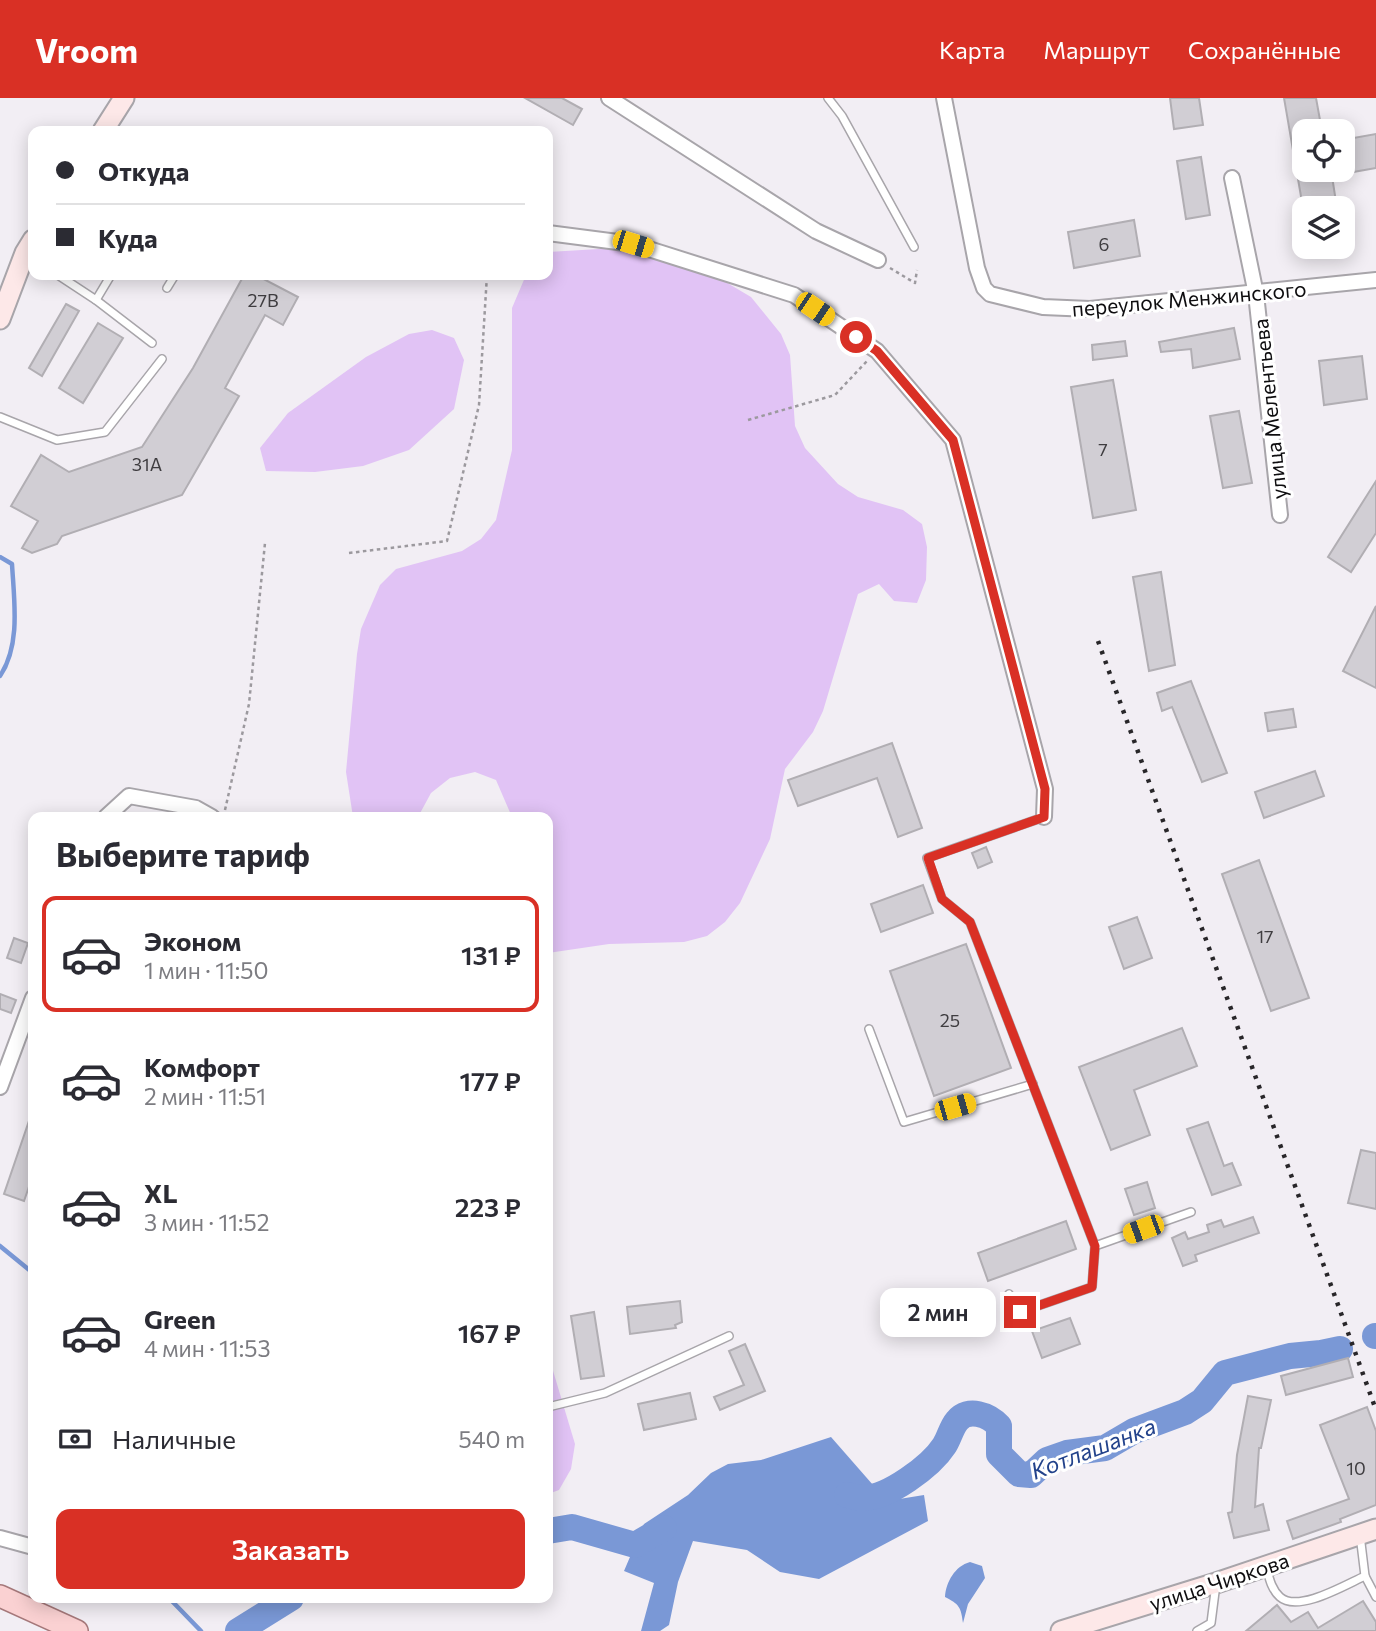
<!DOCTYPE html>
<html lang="ru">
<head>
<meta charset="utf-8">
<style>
	body { margin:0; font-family:Commissioner,sans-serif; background:#f2f2f3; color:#2b2b33; height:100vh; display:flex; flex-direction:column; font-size:26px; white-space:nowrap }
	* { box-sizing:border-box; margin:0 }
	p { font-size:23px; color:#7c7c81 }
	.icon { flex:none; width:38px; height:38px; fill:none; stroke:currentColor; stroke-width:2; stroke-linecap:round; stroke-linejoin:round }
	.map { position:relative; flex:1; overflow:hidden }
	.drawer { position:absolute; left:28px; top:714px; width:525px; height:791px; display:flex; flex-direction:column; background:#fff; border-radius:14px; box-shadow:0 4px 18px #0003 }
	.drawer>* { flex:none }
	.banner { position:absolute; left:28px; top:28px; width:525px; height:154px; border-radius:14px; box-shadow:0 4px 18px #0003; display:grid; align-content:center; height:154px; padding:0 28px; background:#fff }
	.tools { position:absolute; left:1292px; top:21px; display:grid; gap:14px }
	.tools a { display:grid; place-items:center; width:63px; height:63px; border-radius:14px; background:#fff; box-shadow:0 4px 18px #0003; font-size:35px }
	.end { position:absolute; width:32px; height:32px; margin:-16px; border:9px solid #d93025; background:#fff; box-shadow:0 0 0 4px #fff }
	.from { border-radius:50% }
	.bubble { position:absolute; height:49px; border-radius:14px; background:#fff; box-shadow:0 4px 18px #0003; font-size:23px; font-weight:600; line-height:49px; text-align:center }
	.car { position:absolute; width:21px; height:42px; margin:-21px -10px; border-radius:9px; box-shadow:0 0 5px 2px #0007; background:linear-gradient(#f5c518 24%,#345 0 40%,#f5c518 0 76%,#345 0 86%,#f5c518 0) }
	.banner b { display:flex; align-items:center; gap:24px; height:66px; font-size:26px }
	.banner b+b { border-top:2px solid #e1e1e2 }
	.banner i { width:18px; height:18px; background:#2b2b33 }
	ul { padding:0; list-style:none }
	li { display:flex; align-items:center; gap:21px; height:116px; margin:0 14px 10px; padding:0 14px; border:4px solid transparent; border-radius:14px }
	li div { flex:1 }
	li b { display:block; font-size:26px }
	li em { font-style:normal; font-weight:600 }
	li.selected { border-color:#d93025 }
	li>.icon { width:63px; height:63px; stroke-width:1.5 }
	h2 { padding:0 28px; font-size:32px; line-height:84px }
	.pay { display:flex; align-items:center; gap:18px; height:77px; padding:0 28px; font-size:26px }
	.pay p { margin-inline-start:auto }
	.primary-button { display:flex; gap:14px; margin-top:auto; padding:14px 28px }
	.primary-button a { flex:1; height:80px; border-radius:14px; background:#d93025; color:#fff; font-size:28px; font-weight:600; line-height:80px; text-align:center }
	header { display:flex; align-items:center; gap:42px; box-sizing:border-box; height:98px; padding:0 35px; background:#d93025; color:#fff }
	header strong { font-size:33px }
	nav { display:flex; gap:38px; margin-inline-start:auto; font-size:24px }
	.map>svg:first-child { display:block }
	.green { fill:#e1c3f5 }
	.water { fill:#7a98d6 }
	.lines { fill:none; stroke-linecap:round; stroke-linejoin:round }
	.stream { stroke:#7a98d6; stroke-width:4.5 }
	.river { stroke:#7a98d6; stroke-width:26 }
	.building { fill:#d1ced4; stroke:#b1aeb3; stroke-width:2 }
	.lane-casing { stroke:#a8a5aa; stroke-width:10 }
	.street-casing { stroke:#a8a5aa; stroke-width:18 }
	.secondary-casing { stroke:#a8a5aa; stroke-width:23 }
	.primary-casing { stroke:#a5787a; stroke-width:24 }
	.path { stroke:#9c999e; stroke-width:2.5; stroke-dasharray:3.5 3.5; stroke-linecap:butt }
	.lane { stroke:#fff; stroke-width:7 }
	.street { stroke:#fff; stroke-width:14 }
	.secondary { stroke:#fde8e8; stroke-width:19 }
	.primary { stroke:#fad1d2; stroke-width:21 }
	.rail { stroke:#282629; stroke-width:4.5; stroke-dasharray:3.5 7; stroke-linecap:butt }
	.route { stroke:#d93025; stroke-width:9 }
	.labels { text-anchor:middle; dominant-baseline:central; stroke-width:6; stroke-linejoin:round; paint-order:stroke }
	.number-label { font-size:18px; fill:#3f3d40 }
	.street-label { font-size:21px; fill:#0e0d0f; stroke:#fff }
	.water-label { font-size:23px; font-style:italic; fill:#22428b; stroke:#fff }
</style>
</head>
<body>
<header>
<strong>Vroom</strong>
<nav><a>Карта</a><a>Маршрут</a><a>Сохранённые</a></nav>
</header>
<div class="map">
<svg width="1376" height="1533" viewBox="0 0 1376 1533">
	<rect width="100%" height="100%" fill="#f2eef4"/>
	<g class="green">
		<polygon points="616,150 663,158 707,173 751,199 781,236 790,257 795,328 805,350 838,386 858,399 903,412 922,426 927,449 926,482 917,505 894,503 879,486 858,496 823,613 813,634 785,671 770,741 740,805 725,824 707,838 684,844 609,846 548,855 548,719 512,719 496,682 475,674 450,680 431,695 418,719 353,719 346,674 357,556 361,531 380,487 396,471 462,453 481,441 496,422 512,352 512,210 526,177 548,177 548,154"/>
		<polygon points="432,232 454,240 464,262 454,311 409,352 363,368 315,374 266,373 260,350 288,315 366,259 409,236"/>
		<polygon points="548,1256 575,1346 571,1371 559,1392 548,1396"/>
	</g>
	<g class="water">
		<polygon points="831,1339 887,1403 924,1397 928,1423 819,1481 780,1474 747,1452 693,1443 678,1484 669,1527 660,1533 641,1533 654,1485 624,1473 644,1426 688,1397 711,1375 728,1366 761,1362"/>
		<path d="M 970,1464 L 982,1468 L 985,1480 L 968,1506 L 963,1525 C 961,1509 959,1506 945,1499 C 946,1484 955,1468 970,1464 Z"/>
	</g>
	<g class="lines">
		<g class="stream">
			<path d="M 0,459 L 12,466 C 14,502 21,547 0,578"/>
			<polyline points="0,1148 33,1175"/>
			<polyline points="169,1500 201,1533"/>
		</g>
		<g class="river">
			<polyline points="1375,1238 1376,1238"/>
			<path d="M 847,1397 C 852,1398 858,1400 863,1400 C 888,1400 931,1368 944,1348 C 949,1341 951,1330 957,1323 C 968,1309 989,1317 999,1328 L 999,1356 L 1019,1376 L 1031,1377 L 1047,1362 L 1067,1355 L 1105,1350 L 1134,1333 L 1185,1314 L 1202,1303 L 1225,1275 L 1290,1258 L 1321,1255 L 1340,1251"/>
			<polyline points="548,1433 572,1429 635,1447 664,1430"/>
			<polyline points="238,1533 291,1500"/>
		</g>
	</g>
	<g class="building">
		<polygon points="525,0 562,0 582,11 573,27"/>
		<polygon points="1170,0 1199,0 1203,27 1174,31"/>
		<polygon points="1284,0 1316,0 1322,33 1304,33 1304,72 1331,72 1337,110 1303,110"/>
		<polygon points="1376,36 1376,70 1342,76 1342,42"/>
		<polygon points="1201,59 1210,117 1186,121 1177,63"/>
		<polygon points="1134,122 1140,158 1074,170 1068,134"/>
		<polygon points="244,177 256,177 298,199 283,227 265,217 225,290 239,298 182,397 62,438 57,446 32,455 22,450 38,423 11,408 41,357 69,374 142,349 193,270"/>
		<polygon points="66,206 79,213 42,278 29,270"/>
		<polygon points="98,225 123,240 83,305 59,290"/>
		<polygon points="1234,230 1240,261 1193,270 1191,251 1161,254 1159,244"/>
		<polygon points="1125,243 1127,258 1093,262 1092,247"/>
		<polygon points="1362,258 1367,301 1324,307 1319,263"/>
		<polygon points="1113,282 1136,412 1093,420 1071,289"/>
		<polygon points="1239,313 1252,385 1223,390 1210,318"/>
		<polygon points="1376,383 1376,435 1351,474 1328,459"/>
		<polygon points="1161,474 1175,567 1149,573 1133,479"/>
		<polygon points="1376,508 1376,590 1343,573"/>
		<polygon points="1191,583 1227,675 1202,684 1172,609 1162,613 1157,595"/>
		<polygon points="1293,611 1296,629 1268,633 1265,615"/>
		<polygon points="892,645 922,730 898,739 877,680 798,708 788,682"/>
		<polygon points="1315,673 1324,698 1264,720 1255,694"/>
		<polygon points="986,749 992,764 978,770 972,755"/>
		<polygon points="1259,762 1309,900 1271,913 1222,776"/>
		<polygon points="923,787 933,815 881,834 871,806"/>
		<polygon points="1137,819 1152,860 1124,871 1109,829"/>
		<polygon points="14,840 28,845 21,865 7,860"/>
		<polygon points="966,846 1011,970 934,998 890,873"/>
		<polygon points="0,896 16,902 11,915 0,911"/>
		<polygon points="1182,930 1197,968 1134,992 1150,1037 1111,1052 1079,969"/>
		<polygon points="31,1017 33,1017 33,1077 24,1103 4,1096"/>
		<polygon points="1208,1024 1224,1068 1232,1065 1241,1087 1212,1097 1187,1031"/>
		<polygon points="1361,1052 1376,1055 1376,1111 1348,1105"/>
		<polygon points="1147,1084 1155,1110 1134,1117 1125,1091"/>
		<polygon points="1253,1119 1259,1135 1195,1157 1197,1163 1183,1168 1172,1140 1185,1134 1188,1141 1209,1134 1207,1127 1221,1122 1224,1129"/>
		<polygon points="1066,1123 1076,1151 988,1183 978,1155"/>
		<polygon points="680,1203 682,1224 675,1227 676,1230 630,1236 627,1209"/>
		<polygon points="594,1214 604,1278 581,1281 571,1218"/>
		<polygon points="1070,1220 1080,1246 1042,1260 1032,1233"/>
		<polygon points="745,1246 765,1293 720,1312 714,1299 744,1287 729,1253"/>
		<polygon points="1348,1260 1353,1279 1286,1297 1281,1278"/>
		<polygon points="690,1295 696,1321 644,1332 638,1306"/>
		<polygon points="1248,1298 1271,1302 1261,1350 1259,1350 1255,1409 1263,1406 1269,1432 1234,1440 1228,1415 1232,1414 1237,1357"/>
		<polygon points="1367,1309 1376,1333 1376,1407 1340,1421 1341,1424 1293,1441 1287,1423 1349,1401 1320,1327"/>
		<polygon points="1363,1503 1376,1524 1376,1533 1246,1533 1277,1507 1291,1524 1308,1514 1318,1530"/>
	</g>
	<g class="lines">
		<g class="lane-casing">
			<g id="lane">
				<polyline points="828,0 842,18 914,149"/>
				<polyline points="58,177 96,202 152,245"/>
				<polyline points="167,190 175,177"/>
				<polyline points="96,202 111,177"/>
				<polyline points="0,319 57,342 105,334 162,261"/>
				<polyline points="1044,719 927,760 942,801 970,824 1095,1148 1191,1114"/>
				<polyline points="869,931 904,1024 1033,986"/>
				<polyline points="1009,1196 1020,1214 1092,1189 1095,1148"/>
				<polyline points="548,1309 605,1295 729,1238"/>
				<polyline points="1360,1437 1365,1478 1376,1499"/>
				<path d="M 1266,1468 C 1269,1479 1271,1491 1280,1499 C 1298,1515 1345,1487 1365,1478"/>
				<polyline points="1197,1533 1211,1525 1216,1486"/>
			</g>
		</g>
		<g class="street-casing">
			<g id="street">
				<polyline points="609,0 816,133 878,162"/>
				<polyline points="944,0 977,170 984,190 990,196 1043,209 1090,211 1376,182"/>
				<polyline points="1232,80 1256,196 1280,417"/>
				<polyline points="548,135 633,146 794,197 877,253 953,342 1045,691 1044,719"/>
				<polyline points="106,719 129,698 196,710 212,719"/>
				<polyline points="0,989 33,900"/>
				<polyline points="0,1440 33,1449"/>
			</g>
		</g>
		<g class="secondary-casing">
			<g id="secondary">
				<polyline points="103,33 124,0"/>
				<polyline points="0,221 25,155 33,142"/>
				<polyline points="1061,1533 1216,1485 1376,1431"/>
			</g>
		</g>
		<g class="primary-casing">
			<polyline id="primary" points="0,1498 77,1533"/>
		</g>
		<g class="path">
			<polyline points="890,170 915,185 917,172"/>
			<polyline points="748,322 835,297 867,263"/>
			<polyline points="349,455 447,443 479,307 487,177"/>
			<polyline points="225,712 249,606 265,445"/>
		</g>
		<use href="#lane" class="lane"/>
		<use href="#street" class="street"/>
		<use href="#secondary" class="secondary"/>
		<use href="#primary" class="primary"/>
		<polyline class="rail" points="1098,543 1376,1312"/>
	</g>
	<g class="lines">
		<polyline class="route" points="856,239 877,253 953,342 1045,691 1044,719 928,760 942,801 970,824 1095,1148 1092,1189 1020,1214"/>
	</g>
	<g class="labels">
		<g class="number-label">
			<text x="1104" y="146">6</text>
			<text x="263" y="202">27В</text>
			<text x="1103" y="351">7</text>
			<text x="147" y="366">31А</text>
			<text x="1265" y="838">17</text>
			<text x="950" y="922">25</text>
			<text x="1356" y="1370">10</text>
		</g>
		<g class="street-label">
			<text transform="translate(1189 200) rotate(-5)">переулок Менжинского</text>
			<text transform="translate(1269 311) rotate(-96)">улица Мелентьева</text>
			<text transform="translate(1219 1483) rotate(-18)">улица Чиркова</text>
		</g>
		<g class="water-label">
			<text transform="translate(1093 1350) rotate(-21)">Котлашанка</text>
		</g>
	</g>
</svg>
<div class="tools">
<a><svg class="icon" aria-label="locate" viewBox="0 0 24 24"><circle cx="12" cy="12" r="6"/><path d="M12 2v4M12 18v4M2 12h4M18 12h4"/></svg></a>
<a><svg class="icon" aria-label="layers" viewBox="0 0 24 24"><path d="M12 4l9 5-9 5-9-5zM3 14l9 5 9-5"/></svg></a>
</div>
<i class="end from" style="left:856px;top:239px"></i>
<i class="end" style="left:1020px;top:1214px"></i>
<div class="bubble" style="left:880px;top:1190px;width:116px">2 мин</div>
<i class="car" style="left:633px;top:146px;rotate:107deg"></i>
<i class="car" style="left:815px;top:211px;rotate:124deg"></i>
<i class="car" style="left:955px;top:1009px;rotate:74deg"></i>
<i class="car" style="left:1143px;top:1131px;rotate:250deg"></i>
<div class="banner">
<b><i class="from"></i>Откуда</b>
<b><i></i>Куда</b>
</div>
<section class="drawer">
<h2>Выберите тариф</h2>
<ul>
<li class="selected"><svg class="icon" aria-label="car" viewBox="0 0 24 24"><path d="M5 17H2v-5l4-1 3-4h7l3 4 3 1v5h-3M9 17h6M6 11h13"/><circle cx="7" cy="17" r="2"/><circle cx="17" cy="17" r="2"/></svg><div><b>Эконом</b><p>1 мин · 11:50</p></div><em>131 ₽</em></li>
<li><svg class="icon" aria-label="car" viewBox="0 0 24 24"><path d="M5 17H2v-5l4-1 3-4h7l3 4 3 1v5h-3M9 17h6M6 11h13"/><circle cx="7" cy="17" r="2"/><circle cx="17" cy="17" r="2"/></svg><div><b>Комфорт</b><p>2 мин · 11:51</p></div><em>177 ₽</em></li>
<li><svg class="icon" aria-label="car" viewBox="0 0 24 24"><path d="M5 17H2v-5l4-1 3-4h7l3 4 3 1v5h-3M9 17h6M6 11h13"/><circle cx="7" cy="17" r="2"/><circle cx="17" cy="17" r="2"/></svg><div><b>XL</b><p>3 мин · 11:52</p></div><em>223 ₽</em></li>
<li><svg class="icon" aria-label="car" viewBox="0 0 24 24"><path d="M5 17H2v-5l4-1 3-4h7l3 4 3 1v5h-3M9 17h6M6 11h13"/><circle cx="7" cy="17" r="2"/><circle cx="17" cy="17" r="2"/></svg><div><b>Green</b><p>4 мин · 11:53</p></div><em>167 ₽</em></li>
</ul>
<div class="pay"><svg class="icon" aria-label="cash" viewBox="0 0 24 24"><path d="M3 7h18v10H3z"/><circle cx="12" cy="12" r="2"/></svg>Наличные<p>540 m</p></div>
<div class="primary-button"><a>Заказать</a></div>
</section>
</div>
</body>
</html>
